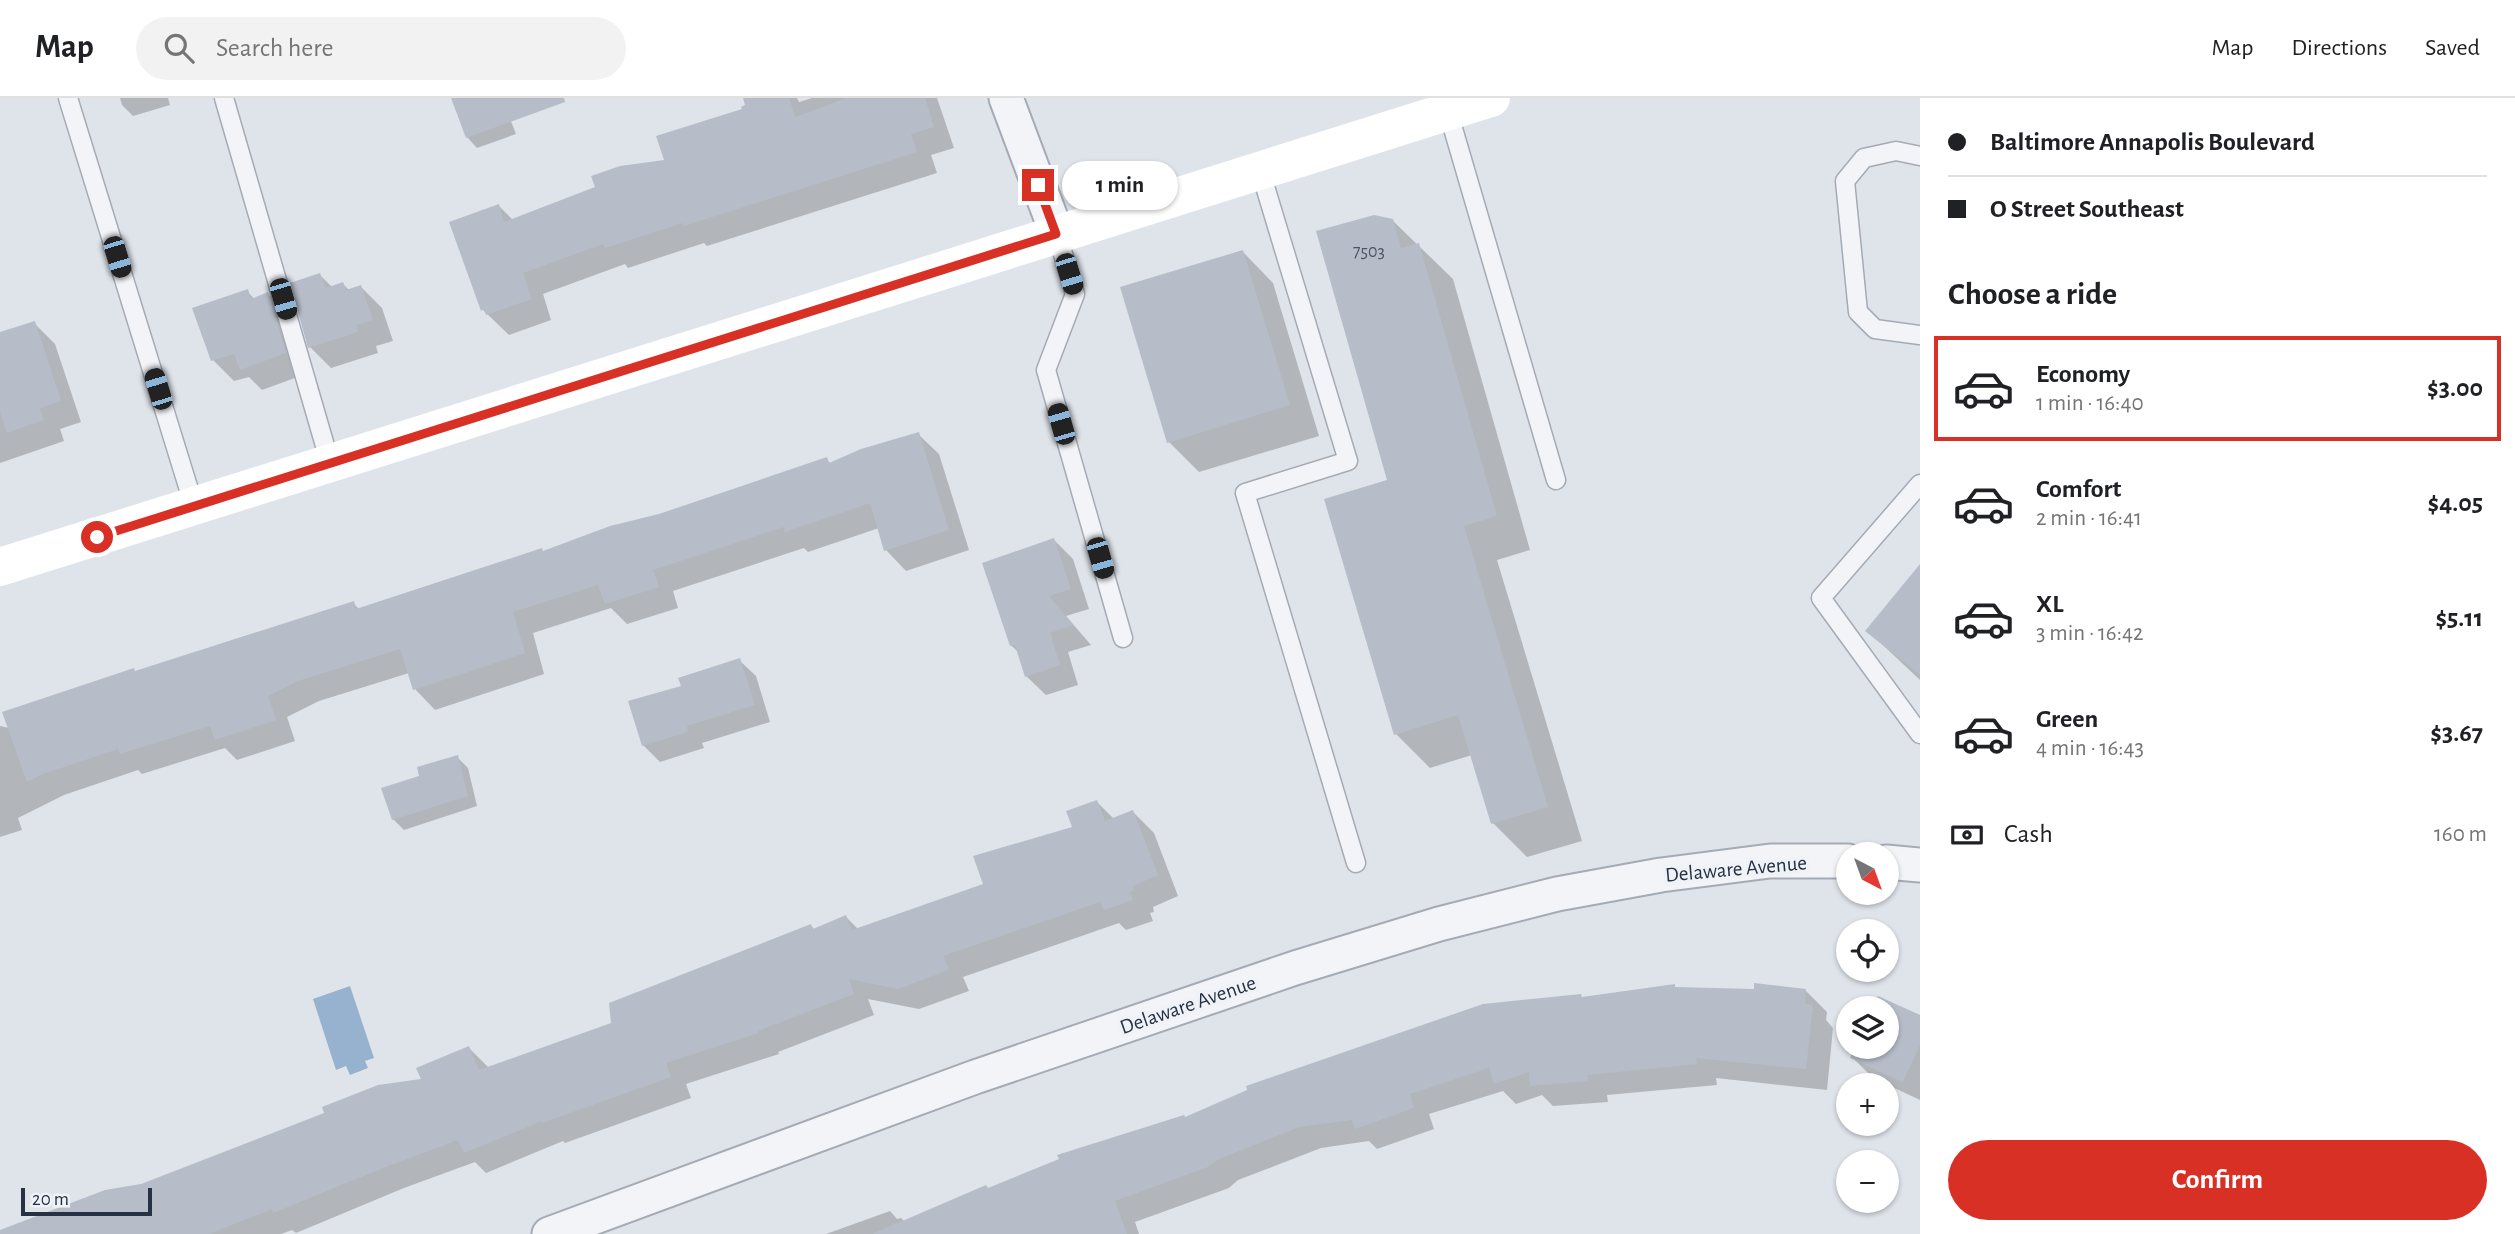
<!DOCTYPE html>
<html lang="en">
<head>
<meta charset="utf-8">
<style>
	body { margin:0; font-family:"Alegreya Sans",sans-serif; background:#f2f2f2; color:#202124; height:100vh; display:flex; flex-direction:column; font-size:26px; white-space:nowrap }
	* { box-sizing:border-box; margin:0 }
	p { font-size:23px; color:#757577 }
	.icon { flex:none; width:38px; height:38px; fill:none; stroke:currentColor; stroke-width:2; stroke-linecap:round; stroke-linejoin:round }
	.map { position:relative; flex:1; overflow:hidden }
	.details { display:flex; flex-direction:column; background:#fff; width:595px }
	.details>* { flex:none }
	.top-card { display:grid; align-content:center; height:154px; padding:0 28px; background:#fff }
	.needle { width:46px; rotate:139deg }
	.controls { position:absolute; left:1836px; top:744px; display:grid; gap:14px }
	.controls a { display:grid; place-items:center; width:63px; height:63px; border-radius:50%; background:#fff; box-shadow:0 2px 5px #0004; font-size:35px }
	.scale { position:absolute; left:21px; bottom:18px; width:131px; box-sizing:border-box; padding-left:7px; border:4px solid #263143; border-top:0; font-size:19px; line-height:24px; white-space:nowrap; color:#263143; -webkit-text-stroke:5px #eff2f7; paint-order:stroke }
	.end { position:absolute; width:32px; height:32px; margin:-16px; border:9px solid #d93025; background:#fff; box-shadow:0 0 0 4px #fff }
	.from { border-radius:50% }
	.bubble { position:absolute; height:49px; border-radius:24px; background:#fff; box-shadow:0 2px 5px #0004; font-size:23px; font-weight:700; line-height:49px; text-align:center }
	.car { position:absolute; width:21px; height:42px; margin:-21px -10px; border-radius:9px; box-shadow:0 0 5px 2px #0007; background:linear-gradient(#222 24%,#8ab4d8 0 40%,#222 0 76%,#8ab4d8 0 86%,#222 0) }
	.top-card b { display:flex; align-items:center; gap:24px; height:66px; font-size:26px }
	.top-card b+b { border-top:2px solid #e0e0e0 }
	.top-card i { width:18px; height:18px; background:#202124 }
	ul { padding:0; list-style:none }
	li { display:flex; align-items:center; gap:21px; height:105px; margin:0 14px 10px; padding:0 14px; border:4px solid transparent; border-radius:0px }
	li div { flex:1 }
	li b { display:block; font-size:26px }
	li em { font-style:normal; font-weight:700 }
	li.selected { border-color:#d93025 }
	li>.icon { width:63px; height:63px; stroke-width:1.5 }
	h2 { padding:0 28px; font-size:32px; line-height:84px }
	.pay { display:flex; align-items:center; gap:18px; height:77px; padding:0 28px; font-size:26px }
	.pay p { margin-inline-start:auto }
	.primary-button { display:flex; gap:14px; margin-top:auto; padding:14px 28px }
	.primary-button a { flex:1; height:80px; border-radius:42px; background:#d93025; color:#fff; font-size:28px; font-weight:700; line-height:80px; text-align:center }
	header { display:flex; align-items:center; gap:42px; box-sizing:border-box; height:98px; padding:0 35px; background:#fff; border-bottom:2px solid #e0e0e0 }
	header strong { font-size:33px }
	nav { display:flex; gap:38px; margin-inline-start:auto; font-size:24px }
	.search { width:490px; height:63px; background:#f2f2f2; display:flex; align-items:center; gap:18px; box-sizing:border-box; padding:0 24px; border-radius:38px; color:#757577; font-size:26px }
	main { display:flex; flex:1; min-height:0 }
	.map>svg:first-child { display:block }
	.water { fill:#96b2ce }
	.shadow { fill:#0003 }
	.building { fill:#b6bdc8 }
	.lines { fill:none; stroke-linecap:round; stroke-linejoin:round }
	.service-casing { stroke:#a4abb5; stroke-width:21 }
	.minor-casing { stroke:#a4abb5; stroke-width:37 }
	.service { stroke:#f2f4f8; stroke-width:18 }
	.minor { stroke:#f2f4f8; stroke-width:33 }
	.secondary { stroke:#fff; stroke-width:38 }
	.route { stroke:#d93025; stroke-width:9 }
	.labels { text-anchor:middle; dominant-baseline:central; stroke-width:7; stroke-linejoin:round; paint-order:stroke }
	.number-label { font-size:18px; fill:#4a5464 }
	.street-label { font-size:21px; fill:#263143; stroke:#eff2f7 }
</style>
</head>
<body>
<header>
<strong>Map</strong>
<div class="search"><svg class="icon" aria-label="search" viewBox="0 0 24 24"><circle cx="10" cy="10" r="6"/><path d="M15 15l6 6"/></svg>Search here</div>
<nav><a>Map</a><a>Directions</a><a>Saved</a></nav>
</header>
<main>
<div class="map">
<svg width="1920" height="1136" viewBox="0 0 1920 1136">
	<rect width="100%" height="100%" fill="#dfe4ea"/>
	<polygon class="water" points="350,888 374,960 365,963 368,970 350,977 346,968 336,972 313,901"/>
	<g class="shadow">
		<polygon points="120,0 168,0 170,7 133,18 122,7"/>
		<polygon points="486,0 498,0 505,8 516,36 477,50 467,39"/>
		<polygon points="744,0 797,0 799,4 812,0 937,0 954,50 931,57 937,75 707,148 704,145 628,170 625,166 543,196 551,222 509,237 483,212 499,108 513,122 666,63 744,13 747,8"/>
		<polygon points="1392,122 1453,181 1530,452 1497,462 1582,743 1527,759 1493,725 1472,657 1430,670 1396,636 1390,383"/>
		<polygon points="1243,154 1273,185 1319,338 1199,374 1169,344"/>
		<polygon points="320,177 332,189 343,186 350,193 361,189 382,210 393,243 376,248 378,255 331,270 310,249"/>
		<polygon points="247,193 255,202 268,196 289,217 306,276 262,292 249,279 234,283 213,262"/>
		<polygon points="34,225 55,246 81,324 60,331 64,343 0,365 0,236"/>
		<polygon points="918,336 939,356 969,452 906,473 886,452 879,430 808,454 804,450 673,493 678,510 627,526 611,510 533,535 544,576 435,612 415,591 409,575 319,603 287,619 295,643 237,662 225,650 142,676 138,672 64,697 18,720 22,732 0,739 0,628 14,631 136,575 353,505 360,512 544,455 826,361 831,366"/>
		<polygon points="1054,442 1073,461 1089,511 1066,518 1091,547 1068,554 1078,587 1046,597 1026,578 1019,555 1011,547"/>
		<polygon points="1920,469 1920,582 1868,533"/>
		<polygon points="739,562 756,578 770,624 702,645 704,650 660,664 643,647 683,589"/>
		<polygon points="457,659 468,670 477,708 404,732 393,721 422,679"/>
		<polygon points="1097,704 1114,721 1133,714 1154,735 1178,798 1153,809 1154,814 1150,815 1153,823 1126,832 1119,825 963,879 969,893 919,911 868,901 874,917 778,954 779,956 686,986 691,1000 565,1045 563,1043 486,1075 475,1064 404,1090 296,1135 292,1132 281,1136 50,1136 142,1088 423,982 469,950 489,970 613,926 811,828 815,832 846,819 858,831 985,788 1074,731"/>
		<polygon points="1674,888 1677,891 1806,893 1827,914 1826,922 1833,930 1827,992 1716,980 1717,987 1607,997 1608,1004 1553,1008 1542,997 1516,1006 1503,993 1429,1016 1434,1031 1377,1051 1369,1043 1321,1050 1238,1082 1229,1090 1135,1124 1139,1136 826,1136 890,1113 897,1121 901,1120 905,1124 1186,1021 1583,901"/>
		<polygon points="1879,900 1920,919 1920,1002 1873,980 1852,959 1886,948 1886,910 1874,910"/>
	</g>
	<g class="building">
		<polygon points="451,0 564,0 565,4 466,40"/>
		<polygon points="743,0 789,0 795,19 847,0 925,0 934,29 911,36 917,54 684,128 683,125 605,150 603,146 523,175 532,201 486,217 484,211 481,213 449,124 499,106 504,124 595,89 591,78 620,68 664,62 656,38 742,11 741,9 745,7"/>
		<polygon points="1374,117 1393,121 1401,150 1419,145 1497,418 1464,428 1548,709 1491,726 1458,617 1394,637 1324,401 1387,382 1316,133"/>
		<polygon points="1243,152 1290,307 1167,345 1120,189"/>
		<polygon points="320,175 326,190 343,184 346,192 361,187 373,222 356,227 358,234 308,250 290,185"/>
		<polygon points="248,191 251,201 268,194 286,255 240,272 234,256 211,263 192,210"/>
		<polygon points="35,223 61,303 40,310 44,322 7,335 0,314 0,234"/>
		<polygon points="919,334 949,432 884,453 870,405 785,434 784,429 653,472 659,489 605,506 598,487 513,514 525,555 413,592 400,551 298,583 268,598 276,622 215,642 210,628 120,656 118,651 43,676 27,684 2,614 134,570 135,573 354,503 356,511 542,450 543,453 610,428 659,416 827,359 829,365 861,351"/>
		<polygon points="1054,440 1071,491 1049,498 1073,527 1050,535 1060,567 1025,579 1015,547 1010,548 982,465"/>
		<polygon points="1920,466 1920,577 1865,533"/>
		<polygon points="740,560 755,607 687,628 688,634 642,648 628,603 681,588 678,580"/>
		<polygon points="458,657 468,698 392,722 381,690 419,678 417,669"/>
		<polygon points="1097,702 1105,723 1133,712 1158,777 1133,788 1134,793 1130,794 1133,802 1104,812 1100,804 943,858 949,872 898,891 849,881 854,896 758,933 759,935 666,965 671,979 542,1025 542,1023 464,1055 458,1042 383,1070 273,1115 272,1111 209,1136 0,1136 0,1132 105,1092 141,1086 324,1015 322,1009 378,987 421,981 416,970 469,948 479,972 611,925 609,905 811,826 813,831 846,817 852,832 983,786 973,758 1072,729 1066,713"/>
		<polygon points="1754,885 1806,891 1805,906 1813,907 1806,971 1696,960 1697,966 1587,977 1588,983 1530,988 1529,974 1494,986 1489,970 1410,996 1414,1010 1355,1031 1352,1022 1299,1029 1217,1062 1208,1069 1115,1103 1127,1136 872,1136 986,1087 988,1090 1059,1061 1057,1057 1184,1017 1185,1019 1247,992 1246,988 1483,906 1581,896 1582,899 1675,886 1675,889 1754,891"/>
		<polygon points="1878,898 1920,917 1920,947 1903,984 1850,960 1855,948 1886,948 1886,910 1872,910"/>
	</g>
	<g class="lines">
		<g class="service-casing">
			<g id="service">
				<polyline points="68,0 194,408"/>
				<polyline points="224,0 330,365"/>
				<polyline points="1447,10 1556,382"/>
				<polyline points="1920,58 1896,53 1864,60 1845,83 1858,214 1875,231 1920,237"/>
				<polyline points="1260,72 1348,363 1245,395 1356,765"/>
				<polyline points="1057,136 1075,196 1046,272 1123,540"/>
				<polyline points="1920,386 1821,500 1920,636"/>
			</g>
		</g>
		<g class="minor-casing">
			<g id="minor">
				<polyline points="1006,0 1057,136"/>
				<polyline points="1886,764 1920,767"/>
				<polyline points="549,1136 975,979 1295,870 1439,826 1557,796 1661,777 1770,763 1848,763"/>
			</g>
		</g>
		<use href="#service" class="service"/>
		<use href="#minor" class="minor"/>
		<polyline class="secondary" points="0,469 1491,0"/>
	</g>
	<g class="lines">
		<polyline class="route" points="97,439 1056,136 1038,87"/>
	</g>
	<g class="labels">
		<g class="number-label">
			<text x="1369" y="154">7503</text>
		</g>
		<g class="street-label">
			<text transform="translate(1736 771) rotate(-5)">Delaware Avenue</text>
			<text transform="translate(1188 907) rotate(-19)">Delaware Avenue</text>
		</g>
	</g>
</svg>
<div class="controls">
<a><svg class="needle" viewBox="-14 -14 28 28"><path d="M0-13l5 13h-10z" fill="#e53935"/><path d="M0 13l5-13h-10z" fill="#757577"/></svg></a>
<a><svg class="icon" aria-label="locate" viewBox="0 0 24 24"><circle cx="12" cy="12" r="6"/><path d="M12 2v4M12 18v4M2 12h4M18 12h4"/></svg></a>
<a><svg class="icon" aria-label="layers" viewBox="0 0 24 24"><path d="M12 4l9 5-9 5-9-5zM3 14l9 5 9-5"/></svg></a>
<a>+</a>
<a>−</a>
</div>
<div class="scale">20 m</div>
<i class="end from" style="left:97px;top:439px"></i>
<i class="end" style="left:1038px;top:87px"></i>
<div class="bubble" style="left:1062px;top:63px;width:116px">1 min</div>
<i class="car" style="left:117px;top:159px;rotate:163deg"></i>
<i class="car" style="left:1069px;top:176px;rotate:163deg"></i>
<i class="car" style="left:283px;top:201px;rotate:164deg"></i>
<i class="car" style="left:158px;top:291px;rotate:343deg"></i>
<i class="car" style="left:1061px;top:326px;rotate:344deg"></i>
<i class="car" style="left:1100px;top:460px;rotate:164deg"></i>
</div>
<section class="details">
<div class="top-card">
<b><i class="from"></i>Baltimore Annapolis Boulevard</b>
<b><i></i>O Street Southeast</b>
</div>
<h2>Choose a ride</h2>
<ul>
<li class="selected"><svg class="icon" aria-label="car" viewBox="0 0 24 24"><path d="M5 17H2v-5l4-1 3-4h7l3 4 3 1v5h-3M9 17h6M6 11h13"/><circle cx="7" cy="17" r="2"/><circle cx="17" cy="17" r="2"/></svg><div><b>Economy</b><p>1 min · 16:40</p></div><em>$3.00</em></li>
<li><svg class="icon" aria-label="car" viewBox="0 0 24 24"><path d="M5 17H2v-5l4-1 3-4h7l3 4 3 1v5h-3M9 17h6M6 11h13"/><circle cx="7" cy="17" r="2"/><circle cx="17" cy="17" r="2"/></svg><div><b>Comfort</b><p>2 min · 16:41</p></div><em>$4.05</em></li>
<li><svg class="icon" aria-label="car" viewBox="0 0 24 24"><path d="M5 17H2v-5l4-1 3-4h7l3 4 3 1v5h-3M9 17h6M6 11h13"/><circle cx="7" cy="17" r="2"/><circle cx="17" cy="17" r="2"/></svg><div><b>XL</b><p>3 min · 16:42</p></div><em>$5.11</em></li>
<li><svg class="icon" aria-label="car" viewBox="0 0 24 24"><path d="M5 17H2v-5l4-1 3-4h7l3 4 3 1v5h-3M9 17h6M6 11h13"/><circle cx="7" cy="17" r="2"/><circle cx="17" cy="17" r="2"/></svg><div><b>Green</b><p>4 min · 16:43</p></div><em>$3.67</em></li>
</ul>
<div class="pay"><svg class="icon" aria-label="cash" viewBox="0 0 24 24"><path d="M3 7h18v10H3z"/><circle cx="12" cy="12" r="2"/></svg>Cash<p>160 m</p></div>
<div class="primary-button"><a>Confirm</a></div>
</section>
</main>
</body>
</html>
